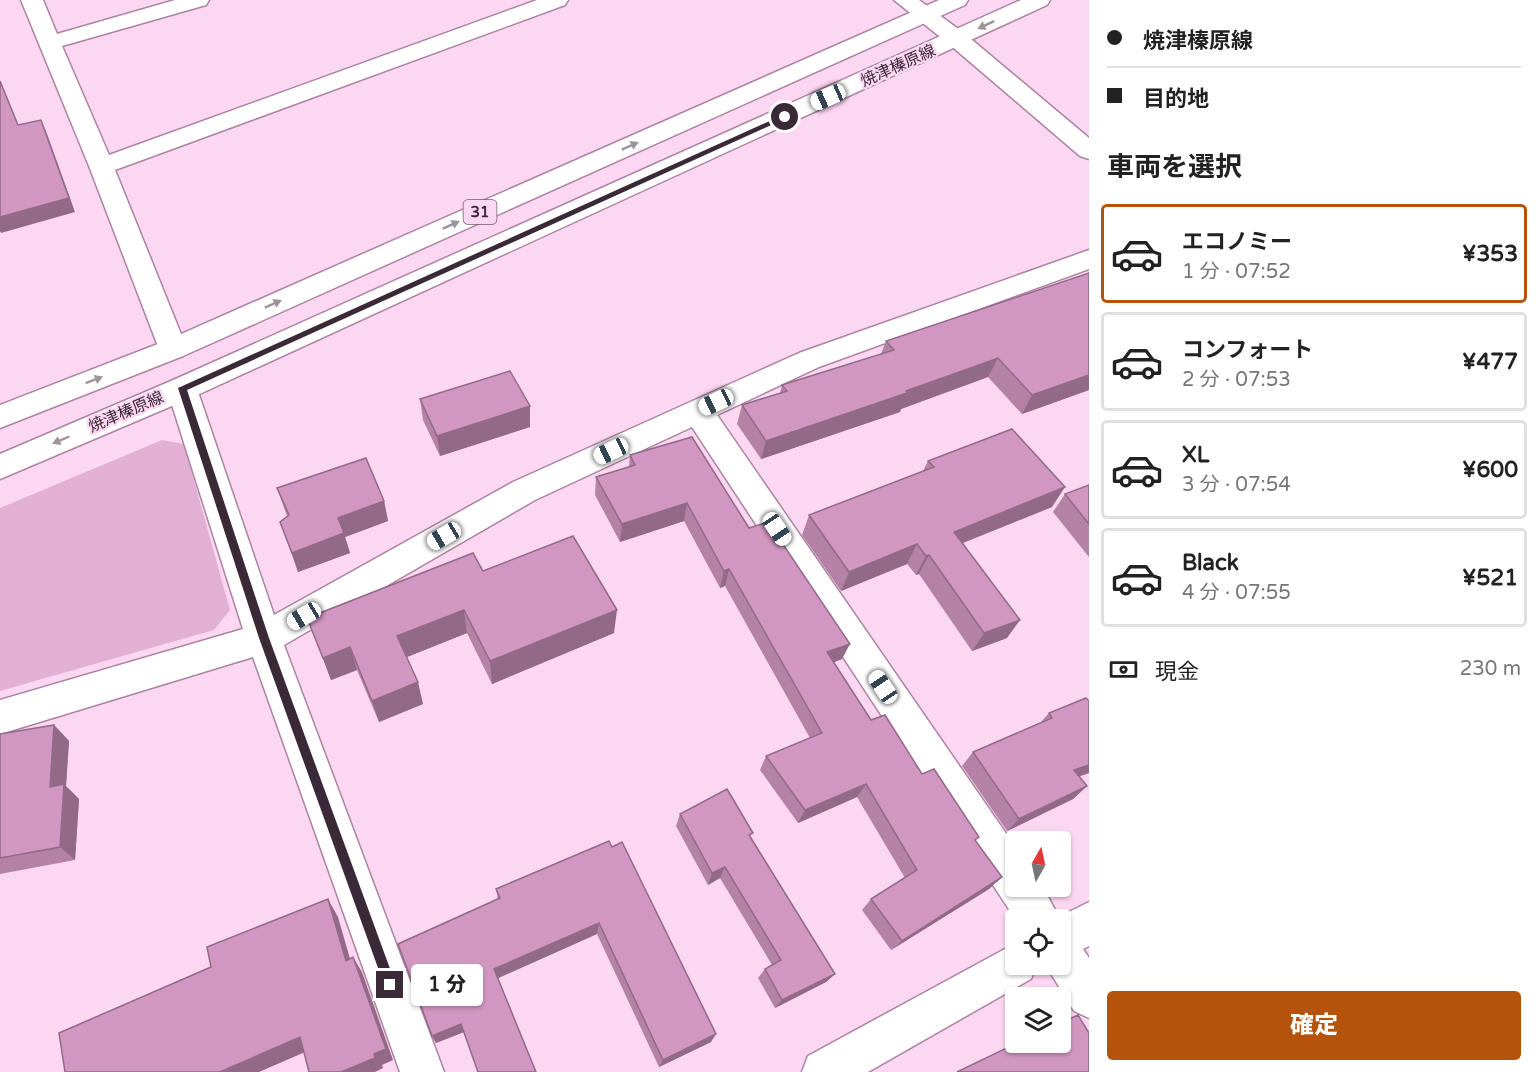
<!DOCTYPE html>
<html lang="ja">
<head>
<meta charset="utf-8">
<style>
	body { margin:0; font-family:"Varela Round","Noto Sans JP",sans-serif; background:#f2f2f2; color:#222; height:100vh; display:flex; flex-direction:column; font-size:22px; white-space:nowrap }
	* { box-sizing:border-box; margin:0 }
	p { font-size:20px; color:#767676 }
	.icon { flex:none; width:33px; height:33px; fill:none; stroke:currentColor; stroke-width:2; stroke-linecap:round; stroke-linejoin:round }
	.map { position:relative; flex:1; overflow:hidden }
	.drawer { display:flex; flex-direction:column; background:#fff; width:450px }
	.drawer>* { flex:none }
	.guide { display:grid; align-content:center; height:132px; padding:0 18px; background:#fff }
	.needle { width:39px; rotate:9deg }
	.fabs { position:absolute; left:1005px; top:831px; display:grid; gap:12px }
	.fabs a { display:grid; place-items:center; width:66px; height:66px; border-radius:6px; background:#fff; box-shadow:0 2px 4px #0004; font-size:30px }
	.end { position:absolute; width:27px; height:27px; margin:-14px; border:8px solid #3a2936; background:#fff; box-shadow:0 0 0 3px #fff }
	.from { border-radius:50% }
	.bubble { position:absolute; height:42px; border-radius:6px; background:#fff; box-shadow:0 2px 4px #0004; font-size:20px; font-weight:800; line-height:42px; text-align:center }
	.car { position:absolute; width:18px; height:36px; margin:-18px -9px; border-radius:8px; box-shadow:0 0 4px 2px #0007; background:linear-gradient(#fff 24%,#345 0 40%,#fff 0 76%,#345 0 86%,#fff 0) }
	.guide b { display:flex; align-items:center; gap:21px; height:57px; font-size:22px }
	.guide b+b { border-top:2px solid #e0e0e0 }
	.guide i { width:15px; height:15px; background:#222 }
	ul { padding:0; list-style:none }
	li { display:flex; align-items:center; gap:18px; height:99px; margin:0 12px 9px; padding:0 6px; border:3px solid #e0e0e0; border-radius:6px }
	li div { flex:1 }
	li b { display:block; font-size:22px }
	li em { font-style:normal; font-weight:800 }
	li.on { border-color:#b45309 }
	li>.icon { width:54px; height:54px; stroke-width:1.5 }
	h2 { padding:0 18px; font-size:27px; line-height:72px }
	.pay { display:flex; align-items:center; gap:15px; height:66px; padding:0 18px; font-size:22px }
	.pay p { margin-inline-start:auto }
	.primary-button { display:flex; gap:12px; margin-top:auto; padding:12px 18px }
	.primary-button a { flex:1; height:69px; border-radius:6px; background:#b45309; color:#fff; font-size:24px; font-weight:800; line-height:69px; text-align:center }
	main { display:flex; flex:1; min-height:0 }
	.map>svg:first-child { display:block }
	.green { fill:#e3b0d5 }
	.lines { fill:none; stroke-linecap:round; stroke-linejoin:round }
	.minor-casing { stroke:#ad83a2; stroke-width:3 }
	.major-casing { stroke:#ad83a2; stroke-width:3 }
	.minor { fill:#fff; fill-rule:evenodd }
	.major { fill:#fff; fill-rule:evenodd }
	.wall { fill:#b482a7 }
	.shaded-wall { fill:#926a88 }
	.building { fill:#d197c2; stroke:#926a88; stroke-width:1.5 }
	.oneway { fill:#9c949a }
	.route { fill:#3a2936 }
	.labels { text-anchor:middle; dominant-baseline:central; stroke-width:4.5; stroke-linejoin:round; paint-order:stroke }
	.shield { fill:#fcd7f1; stroke:#745d6e; stroke-width:1.5 }
	.shield-label { font-size:15px; font-weight:bold; fill:#3a2936 }
	.street-label { font-size:16px; fill:#3a2936; stroke:#fcd7f1 }
</style>
</head>
<body>
<main>
<div class="map">
<svg width="1089" height="1072" viewBox="0 0 1089 1072">
	<rect width="100%" height="100%" fill="#fcd7f1"/>
	<polygon class="green" points="162,440 184,444 230,610 214,630 0,691 0,508"/>
	<g class="lines">
		<g class="minor-casing">
			<g id="minor">
				<polygon points="21,0 43,0 57,34 175,0 209,0 206,5 62,46 109,155 537,0 568,0 565,5 115,170 187,349 183,356 173,359 163,356 159,349 89,166"/>
				<polygon points="894,0 919,0 965,34 1089,138 1089,159 1080,156 949,44"/>
				<polygon points="1089,250 1089,269 819,367 717,415 1016,848 1016,886 1042,886 1059,917 1089,902 1089,946 1083,949 1089,958 1089,1018 1074,1011 1045,964 1060,964 1060,920 1016,920 692,427 535,500 284,645 444,1072 400,1072 253,657 0,734 0,700 243,629 167,389 171,381 182,378 193,381 197,389 274,615 513,482 799,353"/>
				<polygon points="1016,943 1016,964 1037,964 1031,979 868,1072 802,1072 808,1056"/>
			</g>
		</g>
		<g class="major-casing">
			<g id="major">
				<polygon points="939,0 968,0 965,5 183,356 0,428 0,405 163,342"/>
				<polygon points="1021,0 1050,0 1047,5 193,397 0,479 0,454 171,381"/>
			</g>
		</g>
		<use href="#minor" class="minor"/>
		<use href="#major" class="major"/>
	</g>
	<g class="wall">
		<polygon points="1089,273 1089,390 1022,414 988,377 901,409 900,412 761,459 737,424 742,405 780,393 782,385 881,354 886,341"/>
		<polygon points="420,399 530,406 530,427 440,456 423,420"/>
		<polygon points="630,455 749,528 842,659 834,662 871,720 922,774 976,841 1002,877 989,889 891,950 862,910 871,899 905,878 857,797 798,823 760,770 766,756 810,738 725,586 720,588 684,521 620,542 595,495 596,477 629,467"/>
		<polygon points="928,461 1052,507 962,543 1007,638 972,651 919,574 916,575 907,564 841,591 802,535 809,515 923,471"/>
		<polygon points="1089,485 1089,557 1053,512 1065,494"/>
		<polygon points="277,488 384,501 388,521 345,537 350,553 298,572 280,522 287,516"/>
		<polygon points="483,571 614,633 492,684 467,633 407,657 423,704 379,722 357,670 331,680 307,618"/>
		<polygon points="1049,713 1089,773 1079,776 1087,786 1073,799 1007,831 962,766 973,752 1041,722"/>
		<polygon points="54,725 69,741 66,786 79,799 75,860 0,874 0,734"/>
		<polygon points="680,814 751,837 835,974 826,982 775,1008 758,978 765,969 772,965 720,878 708,885 676,826"/>
		<polygon points="609,841 711,1042 659,1067 597,934 498,978 464,1032 436,1043 432,1036 498,900 496,889"/>
	</g>
	<g class="shaded-wall">
		<polygon points="41,120 47,134 75,212 1,233 0,231 0,217"/>
		<polygon points="998,358 988,377 901,409 900,412 761,459 766,441"/>
		<polygon points="1089,375 1089,390 1022,414 1032,395"/>
		<polygon points="530,406 530,427 440,456 437,436"/>
		<polygon points="1065,487 1052,507 943,551 954,532"/>
		<polygon points="384,501 388,521 345,537 350,553 298,572 292,553 338,518"/>
		<polygon points="687,503 684,521 620,542 622,524"/>
		<polygon points="917,544 907,564 841,591 849,572"/>
		<polygon points="929,555 919,574 916,575 926,556"/>
		<polygon points="729,569 725,586 720,588 724,571"/>
		<polygon points="464,610 467,633 402,659 397,636"/>
		<polygon points="617,610 614,633 492,684 490,661"/>
		<polygon points="1020,620 1007,638 972,651 984,633"/>
		<polygon points="850,644 842,659 820,668 827,652"/>
		<polygon points="350,647 357,670 331,680 323,658"/>
		<polygon points="418,682 423,704 379,722 372,701"/>
		<polygon points="54,725 69,741 66,786 79,799 75,860 60,847 50,787"/>
		<polygon points="1089,765 1089,773 1061,783 1074,770"/>
		<polygon points="866,784 857,797 798,823 805,810"/>
		<polygon points="1087,786 1073,799 1007,831 1019,819"/>
		<polygon points="725,867 720,878 708,885 712,873"/>
		<polygon points="1002,877 989,889 891,950 902,941"/>
		<polygon points="328,899 338,917 355,976 346,961"/>
		<polygon points="599,923 597,934 496,979 494,969"/>
		<polygon points="353,957 362,972 393,1060 382,1065 383,1068 375,1072 341,1072"/>
		<polygon points="835,974 826,982 775,1008 782,1000"/>
		<polygon points="461,1024 464,1032 436,1043 432,1036"/>
		<polygon points="716,1034 711,1042 659,1067 663,1060"/>
		<polygon points="300,1037 312,1049 259,1072 220,1072"/>
	</g>
	<g class="building">
		<polygon points="0,81 18,125 41,120 69,198 0,217"/>
		<polygon points="1089,273 1089,375 1032,395 998,358 906,391 907,393 766,441 742,405 787,391 782,385 894,350 886,341"/>
		<polygon points="510,371 530,406 437,436 420,399"/>
		<polygon points="1012,429 1065,487 954,532 1020,620 984,633 929,555 926,556 917,544 849,572 809,515 934,467 928,461"/>
		<polygon points="692,437 749,528 768,522 850,644 827,652 871,720 885,715 922,774 934,769 979,837 975,840 1002,877 902,941 871,899 917,870 866,784 805,810 766,756 822,733 729,569 724,571 687,503 622,524 596,477 635,465 630,455"/>
		<polygon points="366,458 384,501 338,518 344,533 292,553 280,522 289,515 277,488"/>
		<polygon points="1089,485 1089,524 1065,494"/>
		<polygon points="573,536 617,610 490,661 464,610 397,636 418,682 372,701 350,647 323,658 307,618 473,553 483,571"/>
		<polygon points="1086,698 1089,701 1089,765 1074,770 1087,786 1019,819 973,752 1052,718 1049,713"/>
		<polygon points="54,725 50,787 64,784 60,847 0,858 0,734"/>
		<polygon points="727,789 753,833 749,835 835,974 782,1000 765,969 781,960 725,867 712,873 680,814"/>
		<polygon points="609,841 612,847 622,842 716,1034 663,1060 599,923 494,969 536,1072 478,1072 461,1024 432,1036 398,944 500,898 496,889"/>
		<polygon points="328,899 346,961 353,957 386,1049 374,1054 375,1058 341,1072 309,1072 300,1037 220,1072 65,1072 59,1033 211,967 207,947"/>
		<polygon points="1078,1015 1089,1033 1089,1072 957,1072 1019,1042 1060,1042 1060,1023"/>
	</g>
	<defs><path id="oneway-solid" d="M-6-.8H1V-3.2L6.5 0L1 3.2V.8H-6Z" transform="scale(1.5)"/></defs>
	<g class="oneway">
		<use href="#oneway-solid" transform="translate(986 25) rotate(155)"/>
		<use href="#oneway-solid" transform="translate(630 146) rotate(-24)"/>
		<use href="#oneway-solid" transform="translate(451 225) rotate(-24)"/>
		<use href="#oneway-solid" transform="translate(273 304) rotate(-24)"/>
		<use href="#oneway-solid" transform="translate(94 380) rotate(-21)"/>
		<use href="#oneway-solid" transform="translate(61 440) rotate(157)"/>
	</g>
	<polygon class="route" points="783,115 789,117 187,390 269,638 396,985 395,990 390,992 386,990 259,638 178,388"/>
	<g class="labels">
		<rect class="shield" x="463.5" y="200" width="33" height="24" rx="4.5"/>
		<g class="shield-label">
			<text x="480" y="212">31</text>
		</g>
		<g class="street-label">
			<text transform="translate(898 66) rotate(-24)">焼津榛原線</text>
			<text transform="translate(126 412) rotate(-23)">焼津榛原線</text>
		</g>
	</g>
</svg>
<div class="fabs">
<a><svg class="needle" viewBox="-14 -14 28 28"><path d="M0-13l5 13h-10z" fill="#e53935"/><path d="M0 13l5-13h-10z" fill="#767676"/></svg></a>
<a><svg class="icon" aria-label="locate" viewBox="0 0 24 24"><circle cx="12" cy="12" r="6"/><path d="M12 2v4M12 18v4M2 12h4M18 12h4"/></svg></a>
<a><svg class="icon" aria-label="layers" viewBox="0 0 24 24"><path d="M12 4l9 5-9 5-9-5zM3 14l9 5 9-5"/></svg></a>
</div>
<i class="end from" style="left:785px;top:117px"></i>
<i class="end" style="left:390px;top:985px"></i>
<div class="bubble" style="left:411px;top:964px;width:72px">1 分</div>
<i class="car" style="left:828px;top:97px;rotate:246deg"></i>
<i class="car" style="left:716px;top:402px;rotate:245deg"></i>
<i class="car" style="left:611px;top:451px;rotate:245deg"></i>
<i class="car" style="left:777px;top:529px;rotate:146deg"></i>
<i class="car" style="left:444px;top:536px;rotate:240deg"></i>
<i class="car" style="left:304px;top:616px;rotate:240deg"></i>
<i class="car" style="left:883px;top:687px;rotate:326deg"></i>
</div>
<section class="drawer">
<div class="guide">
<b><i class="from"></i>焼津榛原線</b>
<b><i></i>目的地</b>
</div>
<h2>車両を選択</h2>
<ul>
<li class="on"><svg class="icon" aria-label="car" viewBox="0 0 24 24"><path d="M5 17H2v-5l4-1 3-4h7l3 4 3 1v5h-3M9 17h6M6 11h13"/><circle cx="7" cy="17" r="2"/><circle cx="17" cy="17" r="2"/></svg><div><b>エコノミー</b><p>1 分 · 07:52</p></div><em>¥353</em></li>
<li><svg class="icon" aria-label="car" viewBox="0 0 24 24"><path d="M5 17H2v-5l4-1 3-4h7l3 4 3 1v5h-3M9 17h6M6 11h13"/><circle cx="7" cy="17" r="2"/><circle cx="17" cy="17" r="2"/></svg><div><b>コンフォート</b><p>2 分 · 07:53</p></div><em>¥477</em></li>
<li><svg class="icon" aria-label="car" viewBox="0 0 24 24"><path d="M5 17H2v-5l4-1 3-4h7l3 4 3 1v5h-3M9 17h6M6 11h13"/><circle cx="7" cy="17" r="2"/><circle cx="17" cy="17" r="2"/></svg><div><b>XL</b><p>3 分 · 07:54</p></div><em>¥600</em></li>
<li><svg class="icon" aria-label="car" viewBox="0 0 24 24"><path d="M5 17H2v-5l4-1 3-4h7l3 4 3 1v5h-3M9 17h6M6 11h13"/><circle cx="7" cy="17" r="2"/><circle cx="17" cy="17" r="2"/></svg><div><b>Black</b><p>4 分 · 07:55</p></div><em>¥521</em></li>
</ul>
<div class="pay"><svg class="icon" aria-label="cash" viewBox="0 0 24 24"><path d="M3 7h18v10H3z"/><circle cx="12" cy="12" r="2"/></svg>現金<p>230 m</p></div>
<div class="primary-button"><a>確定</a></div>
</section>
</main>
</body>
</html>
